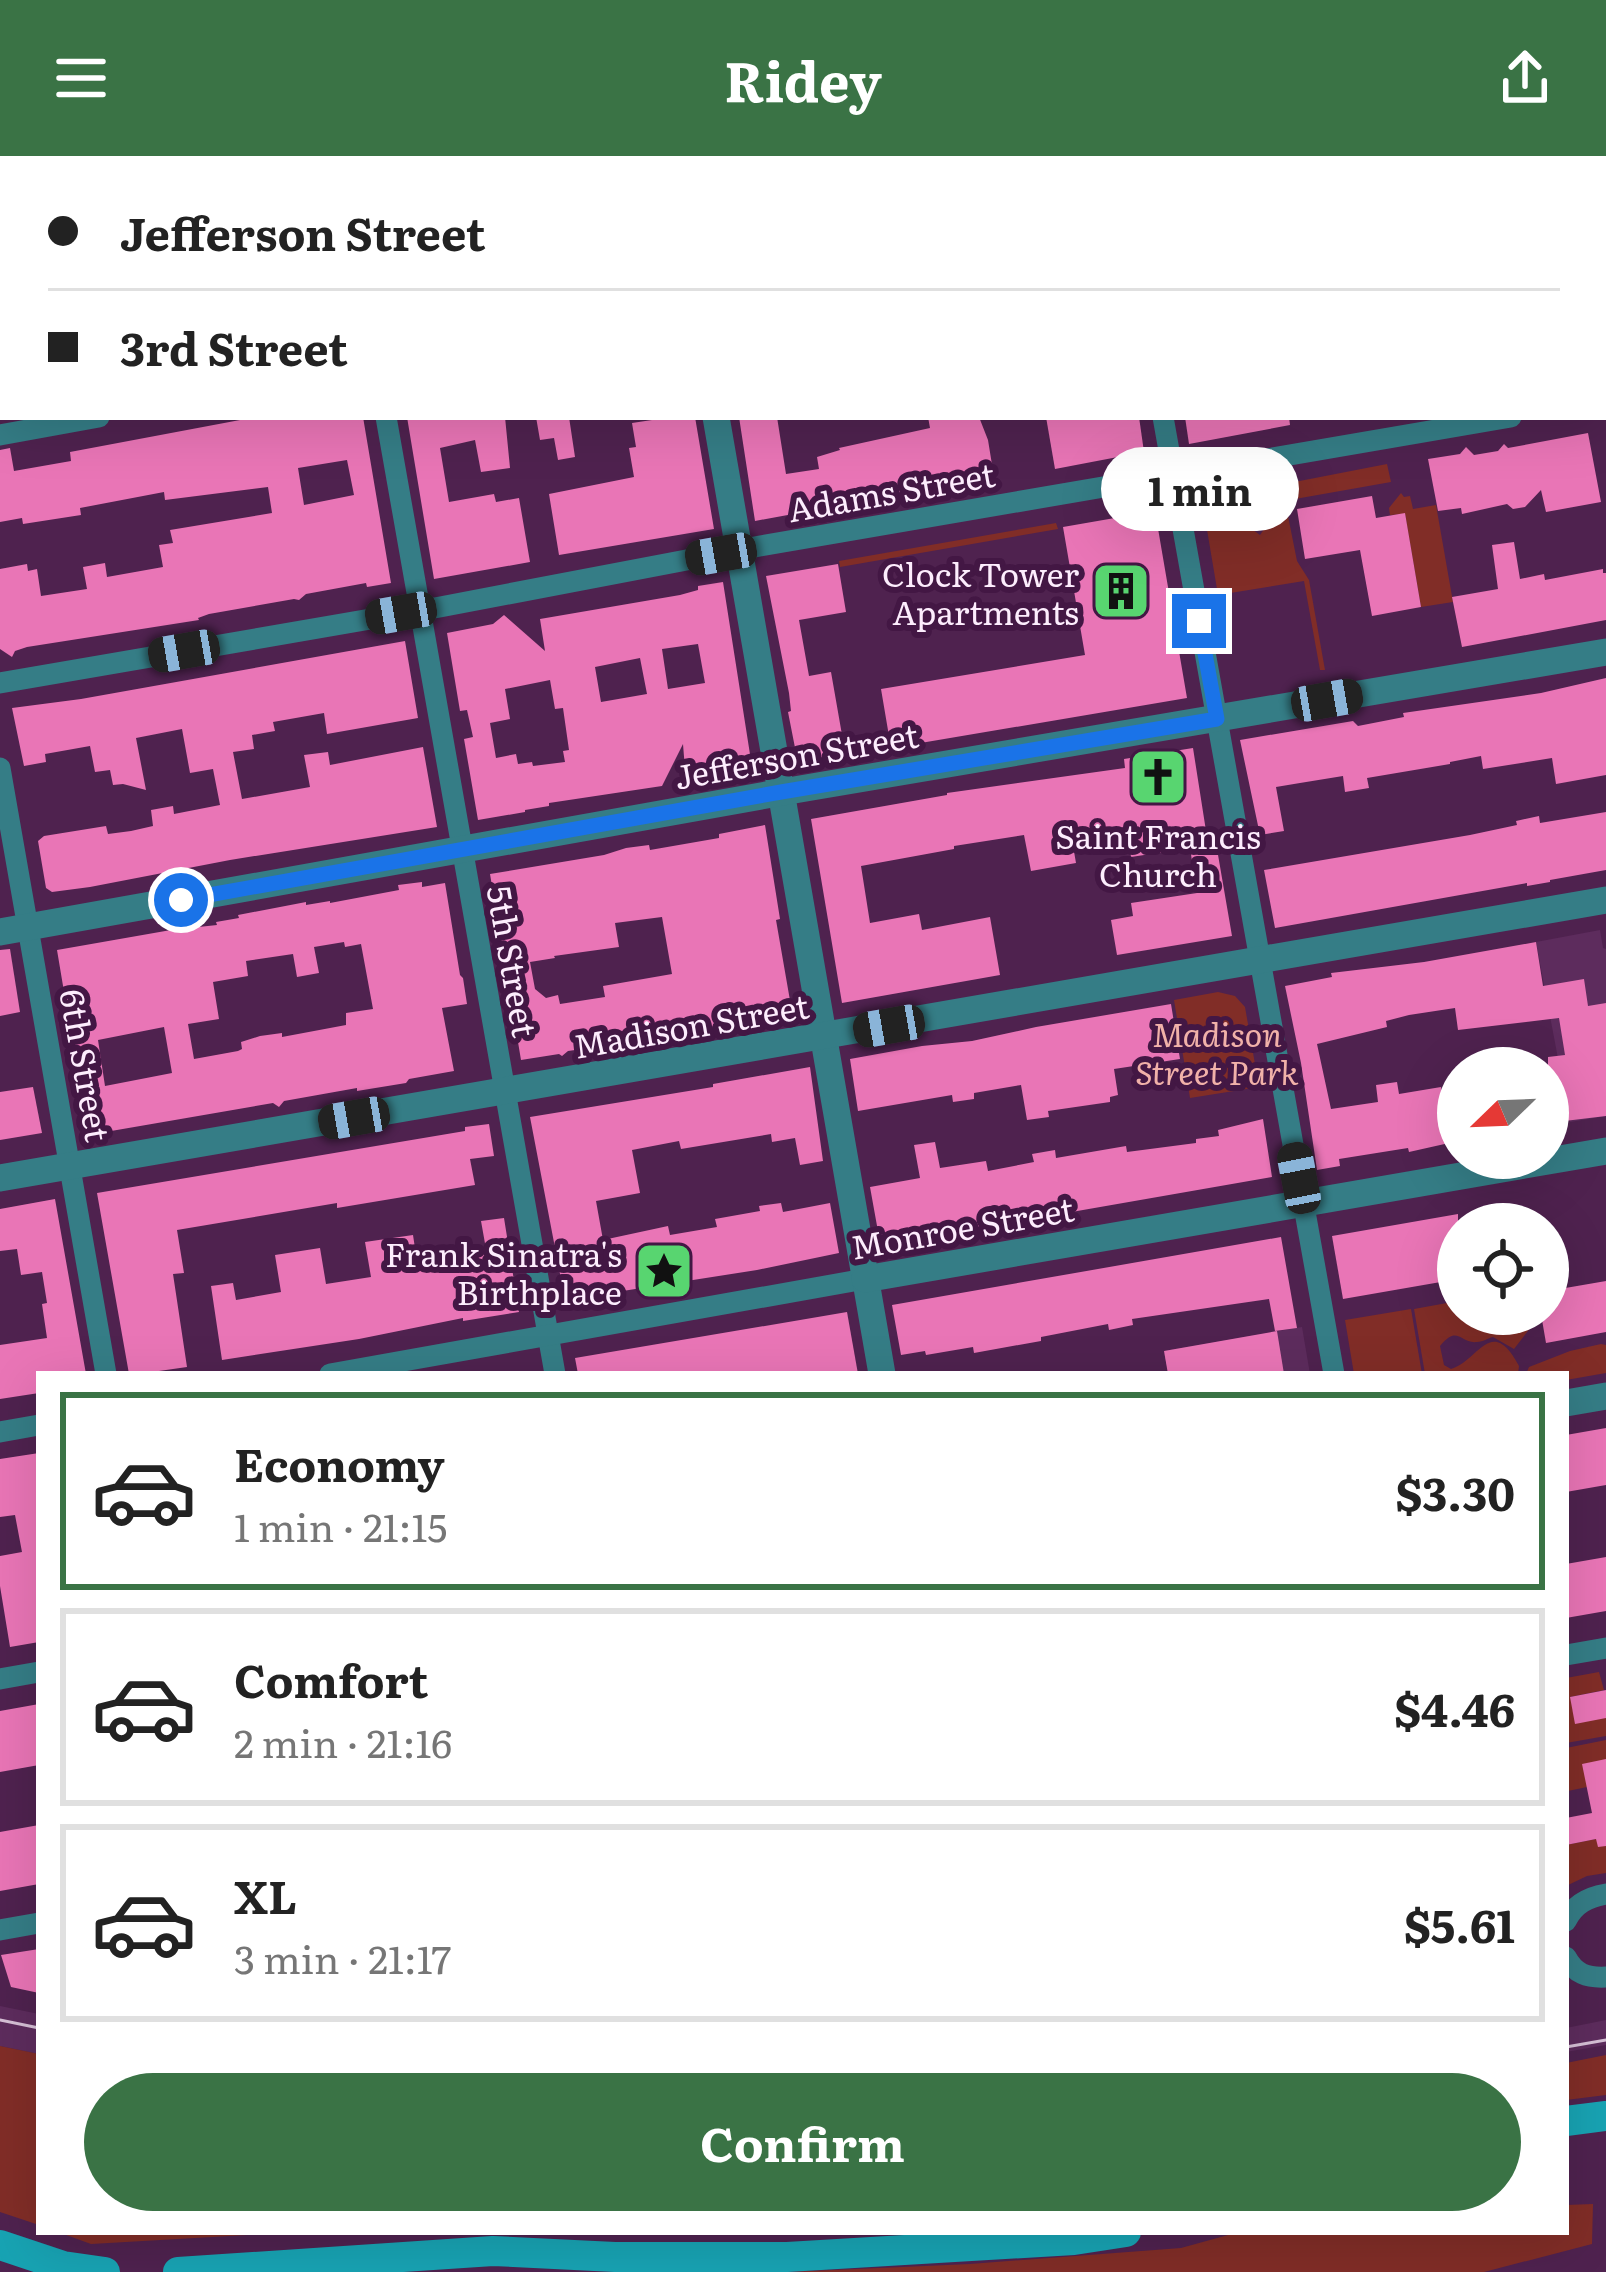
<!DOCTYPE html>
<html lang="en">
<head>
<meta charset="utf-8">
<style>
	body { margin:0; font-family:Literata,serif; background:#f6f6f6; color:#222; height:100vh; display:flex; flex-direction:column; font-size:45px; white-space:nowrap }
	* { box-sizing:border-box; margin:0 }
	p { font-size:39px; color:#767676 }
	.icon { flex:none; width:66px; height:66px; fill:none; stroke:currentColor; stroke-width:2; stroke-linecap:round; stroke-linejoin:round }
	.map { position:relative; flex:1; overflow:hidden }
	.panel { position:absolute; left:36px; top:1215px; width:1533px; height:864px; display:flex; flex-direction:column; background:#fff; border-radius:0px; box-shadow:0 12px 48px #0002 }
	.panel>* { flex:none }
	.guide { position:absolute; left:0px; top:0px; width:1608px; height:264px; box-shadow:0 12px 48px #0002; display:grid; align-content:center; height:264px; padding:0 48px; background:#fff }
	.needle { width:78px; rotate:247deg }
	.tools { position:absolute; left:1437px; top:891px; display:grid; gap:24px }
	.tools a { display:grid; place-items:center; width:132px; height:132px; border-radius:50%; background:#fff; box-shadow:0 12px 48px #0002; font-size:60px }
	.end { position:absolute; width:54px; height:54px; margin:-27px; border:15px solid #1a73e8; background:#fff; box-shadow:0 0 0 6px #fff }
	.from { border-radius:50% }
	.bubble { position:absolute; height:84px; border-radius:42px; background:#fff; box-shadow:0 12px 48px #0002; font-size:39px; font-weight:700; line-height:84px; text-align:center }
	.car { position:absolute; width:36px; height:72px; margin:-36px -18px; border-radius:15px; box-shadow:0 0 9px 3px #0007; background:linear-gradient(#222 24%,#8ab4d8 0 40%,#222 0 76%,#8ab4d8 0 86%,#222 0) }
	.guide b { display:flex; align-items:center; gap:42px; height:114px; font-size:45px }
	.guide b+b { border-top:3px solid #e0e0e0 }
	.guide i { width:30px; height:30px; background:#222 }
	ul { padding:21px 0 0; list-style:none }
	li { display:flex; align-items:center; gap:36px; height:198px; margin:0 24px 18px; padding:0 24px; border:6px solid #e0e0e0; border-radius:0px }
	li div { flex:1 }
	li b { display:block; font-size:45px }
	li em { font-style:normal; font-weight:700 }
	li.selected { border-color:#3a7345 }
	li>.icon { width:108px; height:108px; stroke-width:1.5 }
	.cta { display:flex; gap:24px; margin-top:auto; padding:24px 48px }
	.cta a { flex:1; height:138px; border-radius:72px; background:#3a7345; color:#fff; font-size:48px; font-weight:700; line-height:138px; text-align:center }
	header { display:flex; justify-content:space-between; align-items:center; height:156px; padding:0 48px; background:#3a7345; color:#fff; font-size:54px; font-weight:700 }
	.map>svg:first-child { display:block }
	.built { fill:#5d2c5d }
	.green { fill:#812d27 }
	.building { fill:#e975b6; fill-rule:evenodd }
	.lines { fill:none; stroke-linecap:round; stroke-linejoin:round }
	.minor { stroke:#357d86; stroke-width:21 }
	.tertiary { stroke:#357d86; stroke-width:27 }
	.secondary { stroke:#18a3b3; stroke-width:30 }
	.tram { stroke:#d6c0d6; stroke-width:3 }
	.route { stroke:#1a73e8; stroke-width:15 }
	.labels { text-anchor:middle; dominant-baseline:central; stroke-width:12; stroke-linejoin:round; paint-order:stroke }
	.street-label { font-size:33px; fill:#fdedfd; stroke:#431744 }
	.poi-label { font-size:33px; fill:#fdedfd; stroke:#431744; text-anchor:end }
	.park-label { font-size:33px; font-style:italic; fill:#f1b1a9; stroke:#431744 }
</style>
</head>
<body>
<header><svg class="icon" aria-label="menu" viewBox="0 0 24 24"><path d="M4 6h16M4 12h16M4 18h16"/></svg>Ridey<svg class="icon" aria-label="share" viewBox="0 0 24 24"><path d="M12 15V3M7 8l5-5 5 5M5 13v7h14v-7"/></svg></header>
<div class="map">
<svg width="1606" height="2116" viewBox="0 0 1606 2116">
	<rect width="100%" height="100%" fill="#4f224f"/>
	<g class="built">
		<polygon points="1600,774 1603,792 1606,793 1606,960 1570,966 1536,786"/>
		<polygon points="1302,1171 1310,1218 1168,1218 1164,1195"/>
		<polygon points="0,1850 39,1858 39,1898 0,1890"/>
		<polygon points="1606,1864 1606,1889 1566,1896 1566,1872"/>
	</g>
	<g class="green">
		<polygon points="1387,308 1391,326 1295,343 1288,347 1287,355 1271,358 1255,348 1242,366 1260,379 1271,363 1288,360 1297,405 1309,424 1325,514 1320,514 1304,425 1218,439 1202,344"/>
		<polygon points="1401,337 1404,341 1410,340 1413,353 1436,349 1453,446 1421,451 1405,358 1390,359 1389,352"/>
		<polygon points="1056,367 1058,373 840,411 839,405"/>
		<polygon points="1218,836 1235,840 1245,851 1259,931 1190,942 1174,844"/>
		<path d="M 1458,1145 L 1458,1158 L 1513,1158 L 1515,1170 L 1534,1167 L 1514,1193 L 1493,1181 C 1488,1182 1483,1186 1477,1186 C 1460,1188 1458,1168 1440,1190 L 1444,1209 L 1451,1213 C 1479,1205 1491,1158 1519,1210 L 1518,1218 L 1425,1218 L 1414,1153 Z"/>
		<polygon points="1411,1153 1422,1218 1354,1218 1345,1164"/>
		<polygon points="1601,1188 1606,1189 1606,1217 1566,1224 1566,1218 1526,1218 1529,1211 1570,1195"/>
		<polygon points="1599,1516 1604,1534 1570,1541 1606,1562 1606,1580 1566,1587 1566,1522"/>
		<polygon points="1606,1584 1606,1603 1587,1631 1568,1635 1566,1592"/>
		<polygon points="1606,1681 1606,1717 1587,1720 1566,1730 1566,1689"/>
		<polygon points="0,1890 39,1898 39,2069 0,2056"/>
		<polygon points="1606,1899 1606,1939 1566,1944 1566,1907"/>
		<polygon points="1593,2048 1592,2088 1484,2116 788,2116 970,2108 1181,2092 1239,2076 1566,2076 1566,2049"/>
		<polygon points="58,2076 302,2076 91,2088"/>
	</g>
	<g class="building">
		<path d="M 256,261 L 363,261 L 391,427 L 367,431 L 366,427 L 306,438 L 299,444 L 294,443 L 209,458 L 198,462 L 199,464 L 27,491 L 15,495 L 12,501 L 0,493 L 0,413 L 27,408 L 28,415 L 37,413 L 41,440 L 87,433 L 83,411 L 105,407 L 107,421 L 163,411 L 159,389 L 173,387 L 170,374 L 272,357 L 268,331 L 165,344 L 164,336 L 80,352 L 81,359 L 23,368 L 22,362 L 0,366 L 0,294 L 10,292 L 14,315 L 71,305 L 70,296 ZM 347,304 L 354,339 L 304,349 L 298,312 Z"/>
		<polygon points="407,261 505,261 510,312 481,316 475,284 440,292 449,346 494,338 496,346 519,342 530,406 434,423"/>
		<polygon points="536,261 569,261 575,301 558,304 554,282 540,284"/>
		<polygon points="672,261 695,261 714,373 559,399 549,338 634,321 629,292 636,291 632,267"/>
		<polygon points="739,261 777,261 786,318 819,313 817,301 840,294 839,292 930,272 928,261 979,261 988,284 994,321 755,365"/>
		<polygon points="1046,261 1139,261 1144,296 1055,313"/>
		<polygon points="1185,261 1289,261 1290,269 1189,288"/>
		<polygon points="1588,277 1601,346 1546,356 1541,334 1525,351 1513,353 1507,348 1462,358 1461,352 1438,355 1428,303 1460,298 1466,291 1474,299 1498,295 1504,288 1508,292"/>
		<polygon points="1372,340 1376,362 1405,357 1421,451 1372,460 1360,394 1305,403 1297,353"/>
		<polygon points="1155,355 1187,542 891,592 881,533 1085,499 1063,371"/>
		<polygon points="1514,386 1520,423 1544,418 1545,424 1603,413 1603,417 1606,417 1606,464 1462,491 1452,441 1498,433 1492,389"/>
		<polygon points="838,408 846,456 799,464 809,520 831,516 845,596 798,607 788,556 791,555 789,537 766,420"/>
		<path d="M 723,426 L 752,611 L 711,618 L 703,628 L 696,624 L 686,626 L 683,588 L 662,630 L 549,647 L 549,650 L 525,654 L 525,656 L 478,664 L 464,583 L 473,581 L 467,554 L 460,555 L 447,477 L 493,468 L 504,459 L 545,495 L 540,463 L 680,439 L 698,434 L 698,430 ZM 698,488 L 705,527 L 668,533 L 662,493 ZM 640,502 L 647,538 L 601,546 L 595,511 ZM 550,524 L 555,553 L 563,552 L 569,594 L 563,595 L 565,606 L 533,610 L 532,606 L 518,608 L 516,598 L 496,602 L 490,567 L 510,563 L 505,533 Z"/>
		<polygon points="405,485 418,562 327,578 324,557 273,566 275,575 252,579 254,593 233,596 242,643 310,631 304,599 328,596 330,609 423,591 437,671 230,704 90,731 52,736 46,732 38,685 44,680 106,670 108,678 131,675 153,670 151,654 173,650 174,658 220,649 213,613 190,617 182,573 136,582 146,634 123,628 113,629 110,614 95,616 90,590 45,598 46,606 24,610 12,552 81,543"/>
		<polygon points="1606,522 1606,619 1556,628 1552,602 1483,613 1481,600 1450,606 1450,608 1367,622 1369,632 1345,636 1343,620 1300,627 1276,631 1284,675 1260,679 1240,584 1353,565 1358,570 1404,561 1403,557 1541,537"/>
		<polygon points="1193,592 1209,694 1217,693 1232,780 1117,799 1111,764 1133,760 1131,747 1197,737 1190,692 1131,701 1127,676 1072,684 1076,707 1031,715 1024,679 954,690 954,693 861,710 870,767 919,758 922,774 990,761 1000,819 842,847 811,663 947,639 947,637 1125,612 1124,603"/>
		<polygon points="1606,656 1606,714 1550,724 1550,726 1527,730 1527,727 1275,772 1264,714 1470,679 1517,669 1516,665 1539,660 1540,667"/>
		<path d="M 765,669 L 780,763 L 776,764 L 792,856 L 660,880 L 660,882 L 568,895 L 562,900 L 559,898 L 521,904 L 490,718 L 604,699 L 626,692 L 649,689 L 650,694 L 719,682 L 719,678 ZM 662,761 L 672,818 L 603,830 L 605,841 L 560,848 L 558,839 L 546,842 L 535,833 L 530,806 L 555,802 L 554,800 L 619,791 L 615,767 Z"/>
		<path d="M 422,726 L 422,731 L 445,727 L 460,819 L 463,822 L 467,848 L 442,852 L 454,915 L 409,923 L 406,927 L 357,935 L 357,932 L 284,945 L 279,951 L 273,947 L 88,979 L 57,794 L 171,774 L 217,769 L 216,766 L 239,762 L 238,759 L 306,746 L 306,749 L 330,745 L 330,747 L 399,734 L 398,729 ZM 344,786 L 345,791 L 361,788 L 373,853 L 346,857 L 346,869 L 282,881 L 282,877 L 260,880 L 241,886 L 242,893 L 238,895 L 194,903 L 188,868 L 219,863 L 213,826 L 248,820 L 246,805 L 293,798 L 297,821 L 319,817 L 314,791 ZM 164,871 L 172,917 L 105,930 L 98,884 Z"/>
		<polygon points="1536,786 1543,830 1584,823 1588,850 1606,847 1606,960 1548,967 1548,901 1565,899 1559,862 1458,874 1455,852 1409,859 1386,865 1387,871 1317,888 1331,953 1378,946 1376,929 1397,926 1399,938 1441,931 1444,948 1458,946 1458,985 1409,996 1408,992 1339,1003 1340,1010 1317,1014 1301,907 1285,830 1332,821 1331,817 1424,806"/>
		<polygon points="10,793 20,856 0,860 0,794"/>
		<polygon points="1171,848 1180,903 1114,913 1118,939 1110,941 1110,946 1048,955 1049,961 1027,964 1021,929 974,937 974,943 953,946 952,939 858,955 850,903 922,890 972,885 1036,871"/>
		<polygon points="810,911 823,1005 800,1009 795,982 772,986 771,978 681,993 679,985 632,994 640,1037 596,1045 603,1084 668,1070 670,1079 717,1071 715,1063 760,1055 759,1050 781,1047 783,1056 830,1047 839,1097 757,1114 565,1144 530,961 713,931 713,928"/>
		<polygon points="33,931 42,977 0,984 0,936"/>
		<polygon points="1263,963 1272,1021 1020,1065 1020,1067 966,1077 930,1081 881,1092 870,1031 920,1022 914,989 935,986 940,1012 986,1005 988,1015 1034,1006 1032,998 1055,994 1056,1002 1126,990 1127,996 1196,987 1196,983 1219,980 1218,974"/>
		<polygon points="489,968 494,1000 470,1003 475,1029 337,1052 337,1047 177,1074 184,1117 173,1118 187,1211 159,1215 159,1218 129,1218 97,1037 465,975 465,971"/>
		<polygon points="55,1043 86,1218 39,1218 39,1237 0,1243 0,1189 47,1182 42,1148 47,1147 42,1116 21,1119 17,1093 0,1095 0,1053"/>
		<polygon points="1458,1058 1458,1123 1343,1143 1332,1080"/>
		<polygon points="504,1062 519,1156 463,1165 463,1162 359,1183 222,1204 211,1130 233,1127 236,1144 281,1136 275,1099 320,1092 326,1128 371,1121 365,1086 413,1079 418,1112 466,1105 465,1095 486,1093 481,1065"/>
		<polygon points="1281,1081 1297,1172 1275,1175 1269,1143 1132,1163 1133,1169 1109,1174 1108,1168 1041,1181 1041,1185 974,1197 973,1191 926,1199 925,1195 901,1199 892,1149"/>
		<polygon points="1606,1125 1606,1176 1546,1187 1541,1158 1548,1158 1548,1135"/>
		<polygon points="847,1156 858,1218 578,1218 575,1202"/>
		<polygon points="1277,1175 1284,1218 1168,1218 1164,1195"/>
		<polygon points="1606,1272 1606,1329 1566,1336 1566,1279"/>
		<polygon points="39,1297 39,1486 10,1491 0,1430 0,1400 22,1396 15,1359 0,1361 0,1303"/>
		<polygon points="1606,1401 1606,1455 1566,1462 1566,1408"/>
		<polygon points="1606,1534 1606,1562 1575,1568 1570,1541"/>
		<polygon points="39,1548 39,1609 0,1616 0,1555"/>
		<polygon points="1606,1603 1606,1690 1598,1691 1596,1683 1566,1689 1566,1662 1592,1657 1582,1608"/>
		<polygon points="39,1669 39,1728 0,1735 0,1676"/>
		<polygon points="39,1793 39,1837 11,1831 1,1799"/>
	</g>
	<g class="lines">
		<g class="minor">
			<polyline points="1116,0 1116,3"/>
			<polyline points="1563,3 1580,0"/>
			<polyline points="1605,228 1606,234"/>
			<polyline points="386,261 555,1218"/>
			<polyline points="1163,261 1334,1218"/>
			<polyline points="0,279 99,261"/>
			<polyline points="0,527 440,451 760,390 1511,261"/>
			<polyline points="0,612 106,1218"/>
			<polyline points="330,1218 865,1123"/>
			<polyline points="0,1276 39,1269"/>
			<polyline points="1566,1499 1606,1492"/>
			<polyline points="0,1523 39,1516"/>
			<path d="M 1566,1765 C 1574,1748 1588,1741 1606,1738"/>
			<polyline points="0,1774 39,1767"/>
			<path d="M 1566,1801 C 1575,1818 1587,1822 1606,1821"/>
		</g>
		<g class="tertiary">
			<polyline points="664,0 664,3"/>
			<polyline points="140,3 156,0"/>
			<polyline points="0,29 3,29"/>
			<polyline points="716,261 882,1218"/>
			<polyline points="0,776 800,633 1606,496"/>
			<polyline points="0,1022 1606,744"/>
			<polyline points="865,1123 1606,995"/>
			<polyline points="1566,1247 1606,1240"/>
		</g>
		<g class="secondary">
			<polyline points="1566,1965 1606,1960"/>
			<polyline points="0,2089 63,2110 105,2116"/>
			<polyline points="178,2116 493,2095 615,2101 787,2101 1074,2084 1126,2076"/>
		</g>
		<g class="tram">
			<polyline points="0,1864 39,1872"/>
			<polyline points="1566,1891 1606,1884"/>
		</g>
	</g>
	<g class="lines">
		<polyline class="route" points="181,744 781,636 1217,563 1199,465"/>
	</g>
	<defs>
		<g id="building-square" transform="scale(3)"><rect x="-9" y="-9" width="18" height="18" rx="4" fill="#58d570" stroke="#431744"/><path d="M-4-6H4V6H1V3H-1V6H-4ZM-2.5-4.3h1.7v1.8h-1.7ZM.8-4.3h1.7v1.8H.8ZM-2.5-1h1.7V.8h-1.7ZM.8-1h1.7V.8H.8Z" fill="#111"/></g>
		<g id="church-square" transform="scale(3)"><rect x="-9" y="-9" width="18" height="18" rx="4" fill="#58d570" stroke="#431744"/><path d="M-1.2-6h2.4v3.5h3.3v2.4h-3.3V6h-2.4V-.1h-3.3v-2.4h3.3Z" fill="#111"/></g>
		<g id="sight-square" transform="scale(3)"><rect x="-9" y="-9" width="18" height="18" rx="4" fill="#58d570" stroke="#431744"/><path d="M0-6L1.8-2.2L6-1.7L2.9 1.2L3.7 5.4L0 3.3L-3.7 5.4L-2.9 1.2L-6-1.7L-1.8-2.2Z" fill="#111"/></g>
	</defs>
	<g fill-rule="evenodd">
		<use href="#building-square" x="1121" y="435"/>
		<use href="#church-square" x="1158" y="621"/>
		<use href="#sight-square" x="664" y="1115"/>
	</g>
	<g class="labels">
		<g class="street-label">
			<text transform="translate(891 334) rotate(-10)">Adams Street</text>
			<text transform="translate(796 598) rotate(-10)">Jefferson Street</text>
			<text transform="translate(514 805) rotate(80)">5th Street</text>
			<text transform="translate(691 868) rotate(-10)">Madison Street</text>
			<text transform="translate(87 909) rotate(80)">6th Street</text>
			<text transform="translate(962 1070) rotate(-10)">Monroe Street</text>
		</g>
		<g class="poi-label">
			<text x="1079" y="416">Clock Tower<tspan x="1079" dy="38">Apartments</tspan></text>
			<text x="1158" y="678" text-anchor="middle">Saint Francis<tspan x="1158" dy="38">Church</tspan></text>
			<text x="622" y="1096">Frank Sinatra's<tspan x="622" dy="38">Birthplace</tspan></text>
		</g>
		<g class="park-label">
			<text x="1217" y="876">Madison<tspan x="1217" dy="38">Street Park</tspan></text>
		</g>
	</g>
</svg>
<div class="tools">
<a><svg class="needle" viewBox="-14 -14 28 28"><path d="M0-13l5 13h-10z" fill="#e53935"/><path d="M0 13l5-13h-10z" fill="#767676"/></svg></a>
<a><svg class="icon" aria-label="locate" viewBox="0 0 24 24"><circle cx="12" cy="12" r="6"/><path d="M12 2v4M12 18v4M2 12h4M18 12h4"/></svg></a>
</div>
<i class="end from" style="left:181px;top:744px"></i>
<i class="end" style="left:1199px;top:465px"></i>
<div class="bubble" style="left:1101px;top:291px;width:198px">1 min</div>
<i class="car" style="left:721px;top:398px;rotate:260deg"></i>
<i class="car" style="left:401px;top:457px;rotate:260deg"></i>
<i class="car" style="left:184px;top:495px;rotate:260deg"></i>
<i class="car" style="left:1327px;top:544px;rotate:80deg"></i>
<i class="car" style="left:889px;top:870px;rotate:260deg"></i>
<i class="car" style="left:354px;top:962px;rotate:260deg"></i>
<i class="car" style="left:1299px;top:1022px;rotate:349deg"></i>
<div class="guide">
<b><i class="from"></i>Jefferson Street</b>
<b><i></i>3rd Street</b>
</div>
<section class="panel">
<ul>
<li class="selected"><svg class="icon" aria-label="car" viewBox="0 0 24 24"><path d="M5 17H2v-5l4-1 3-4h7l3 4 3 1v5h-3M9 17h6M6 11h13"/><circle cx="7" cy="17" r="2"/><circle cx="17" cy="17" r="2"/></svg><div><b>Economy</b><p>1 min · 21:15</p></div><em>$3.30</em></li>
<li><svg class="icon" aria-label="car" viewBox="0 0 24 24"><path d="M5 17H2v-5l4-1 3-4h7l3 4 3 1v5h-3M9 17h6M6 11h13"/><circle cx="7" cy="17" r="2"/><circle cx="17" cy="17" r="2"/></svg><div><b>Comfort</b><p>2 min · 21:16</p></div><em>$4.46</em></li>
<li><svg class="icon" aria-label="car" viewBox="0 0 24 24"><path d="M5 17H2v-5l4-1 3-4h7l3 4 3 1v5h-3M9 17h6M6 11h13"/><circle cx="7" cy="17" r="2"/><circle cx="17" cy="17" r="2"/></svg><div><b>XL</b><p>3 min · 21:17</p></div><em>$5.61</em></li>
</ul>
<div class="cta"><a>Confirm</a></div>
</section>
</div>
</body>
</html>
